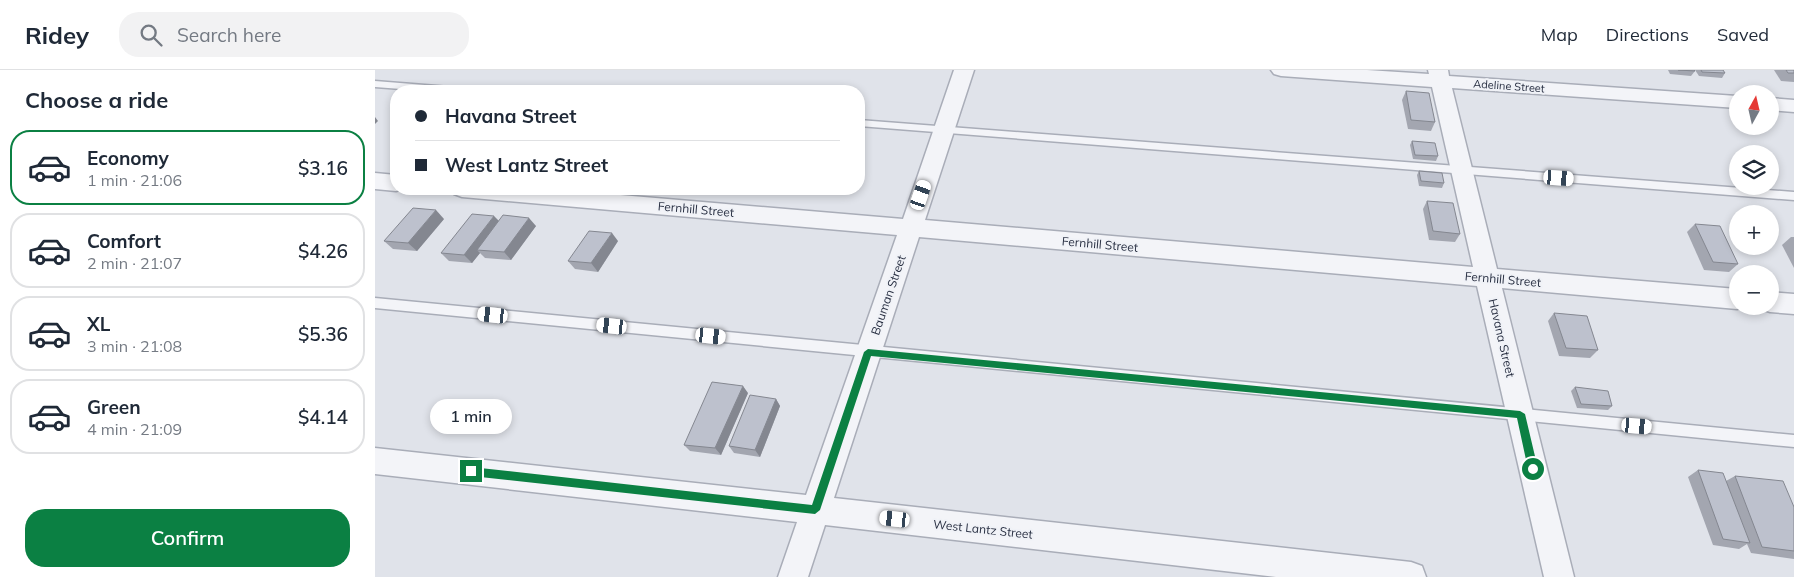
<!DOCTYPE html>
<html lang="en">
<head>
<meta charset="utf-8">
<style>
	body { margin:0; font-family:Mulish,sans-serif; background:#f2f2f3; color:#1f2937; height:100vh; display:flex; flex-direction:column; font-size:19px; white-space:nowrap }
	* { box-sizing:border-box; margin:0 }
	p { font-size:16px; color:#747a83 }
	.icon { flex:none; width:28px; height:28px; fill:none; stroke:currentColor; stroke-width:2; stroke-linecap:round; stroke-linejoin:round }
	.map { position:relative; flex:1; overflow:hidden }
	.side { display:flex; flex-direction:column; background:#fff; width:375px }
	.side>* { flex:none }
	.top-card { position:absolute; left:15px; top:15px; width:475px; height:110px; border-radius:20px; box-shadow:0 2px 8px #0003; display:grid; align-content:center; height:110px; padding:0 25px; background:#fff }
	.needle { width:32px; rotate:8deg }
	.fabs { position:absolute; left:1354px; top:15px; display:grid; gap:10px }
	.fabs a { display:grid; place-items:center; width:50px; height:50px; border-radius:50%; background:#fff; box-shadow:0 2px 8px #0003; font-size:25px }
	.end { position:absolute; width:22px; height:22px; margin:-11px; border:6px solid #0b8043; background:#fff; box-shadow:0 0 0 2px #fff }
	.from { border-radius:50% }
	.bubble { position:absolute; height:35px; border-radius:18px; background:#fff; box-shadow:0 2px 8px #0003; font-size:16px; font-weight:600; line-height:35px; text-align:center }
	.car { position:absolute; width:15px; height:30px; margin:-15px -8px; border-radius:6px; box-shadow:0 0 4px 1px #0007; background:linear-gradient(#fff 24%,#345 0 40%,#fff 0 76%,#345 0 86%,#fff 0) }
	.top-card b { display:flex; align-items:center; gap:18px; height:48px; font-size:19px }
	.top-card b+b { border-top:1px solid #e0e1e3 }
	.top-card i { width:12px; height:12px; background:#1f2937 }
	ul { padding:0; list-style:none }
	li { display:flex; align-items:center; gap:15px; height:75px; margin:0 10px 8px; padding:0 15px; border:2px solid #e0e1e3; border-radius:20px }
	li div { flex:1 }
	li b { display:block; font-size:19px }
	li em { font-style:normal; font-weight:600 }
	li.current { border-color:#0b8043 }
	li>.icon { width:45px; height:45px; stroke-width:1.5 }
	h2 { padding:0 25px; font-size:22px; line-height:60px }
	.action { display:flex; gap:10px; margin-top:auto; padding:10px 25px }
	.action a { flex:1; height:58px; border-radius:20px; background:#0b8043; color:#fff; font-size:20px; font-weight:600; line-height:58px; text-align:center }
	header { display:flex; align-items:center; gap:30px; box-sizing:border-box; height:70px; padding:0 25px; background:#fff; border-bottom:1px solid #e0e1e3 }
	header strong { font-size:24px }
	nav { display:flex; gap:28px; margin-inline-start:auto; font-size:18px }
	.search { width:350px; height:45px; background:#f2f2f3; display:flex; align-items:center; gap:12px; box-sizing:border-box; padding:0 18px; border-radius:20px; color:#747a83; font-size:19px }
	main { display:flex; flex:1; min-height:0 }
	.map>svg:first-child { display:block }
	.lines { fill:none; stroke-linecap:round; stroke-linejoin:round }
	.service-casing { stroke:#a9adb8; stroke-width:3 }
	.minor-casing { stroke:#a9adb8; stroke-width:3 }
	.service { fill:#f3f4f8; fill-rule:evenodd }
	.minor { fill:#f3f4f8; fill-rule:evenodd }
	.wall { fill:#a3a6b0 }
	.shaded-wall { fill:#848790 }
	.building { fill:#bdc1cd; stroke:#848790 }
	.route { fill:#0b8043 }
	.labels { text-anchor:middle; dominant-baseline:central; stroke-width:4; stroke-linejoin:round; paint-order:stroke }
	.far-street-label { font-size:11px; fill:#282f42; stroke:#f0f2f7 }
	.street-label { font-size:12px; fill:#282f42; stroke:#f0f2f7 }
</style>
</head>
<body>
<header>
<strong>Ridey</strong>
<div class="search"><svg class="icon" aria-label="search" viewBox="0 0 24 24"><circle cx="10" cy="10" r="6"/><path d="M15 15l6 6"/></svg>Search here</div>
<nav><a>Map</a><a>Directions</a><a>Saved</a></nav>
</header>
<main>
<section class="side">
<h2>Choose a ride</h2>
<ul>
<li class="current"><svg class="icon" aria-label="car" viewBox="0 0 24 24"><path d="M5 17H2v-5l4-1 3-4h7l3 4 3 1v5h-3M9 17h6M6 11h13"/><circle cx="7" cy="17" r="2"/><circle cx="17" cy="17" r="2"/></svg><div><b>Economy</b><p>1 min · 21:06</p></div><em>$3.16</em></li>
<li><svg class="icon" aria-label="car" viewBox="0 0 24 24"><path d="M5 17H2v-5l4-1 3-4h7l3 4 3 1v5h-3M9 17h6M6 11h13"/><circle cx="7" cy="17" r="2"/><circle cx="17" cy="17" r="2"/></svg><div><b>Comfort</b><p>2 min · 21:07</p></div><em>$4.26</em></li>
<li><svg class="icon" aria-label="car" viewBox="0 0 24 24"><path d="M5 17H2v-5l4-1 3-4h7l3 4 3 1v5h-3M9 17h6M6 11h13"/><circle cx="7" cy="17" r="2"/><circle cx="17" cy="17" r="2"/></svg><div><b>XL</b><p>3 min · 21:08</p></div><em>$5.36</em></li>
<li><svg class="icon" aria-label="car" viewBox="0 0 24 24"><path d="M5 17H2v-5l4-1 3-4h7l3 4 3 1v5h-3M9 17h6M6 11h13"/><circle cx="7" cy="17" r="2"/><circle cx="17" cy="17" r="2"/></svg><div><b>Green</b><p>4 min · 21:09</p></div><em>$4.14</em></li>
</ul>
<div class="action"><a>Confirm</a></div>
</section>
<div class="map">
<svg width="1419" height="507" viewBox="0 0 1419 507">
	<rect width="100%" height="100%" fill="#e0e3ea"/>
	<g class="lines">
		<g class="service-casing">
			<g id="service">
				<polygon points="0,11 87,18 92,21 52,21 0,17"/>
				<polygon points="484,50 1419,122 1419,130 484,56"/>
				<polygon points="0,228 1419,365 1419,377 0,238"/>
			</g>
		</g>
		<g class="minor-casing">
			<g id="minor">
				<polygon points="579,0 599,0 550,150 1098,197 1057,17 906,6 899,4 896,0 992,0 1054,4 1053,0 1073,0 1074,6 1362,26 1362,38 1077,18 1122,199 1362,219 1362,236 1369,236 1362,239 1127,218 1199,507 1169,507 1102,216 544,167 459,428 1036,492 1047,496 1051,507 901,507 450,455 433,507 403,507 422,452 0,404 0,378 431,425 522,165 87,127 79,124 76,119 175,119 528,149"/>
				<polygon points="1395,28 1419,30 1419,42 1395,40"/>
				<polygon points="0,103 21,105 21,119 28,119 21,121 0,119"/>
				<polygon points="1395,222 1419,224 1419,244 1395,242 1386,239 1385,236 1395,236"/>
			</g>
		</g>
		<use href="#service" class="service"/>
		<use href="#minor" class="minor"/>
	</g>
	<g class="wall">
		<polygon points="1293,0 1319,0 1320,1 1316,6 1295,4"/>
		<polygon points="1320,0 1348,0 1350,3 1347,8 1324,6"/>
		<polygon points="1399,0 1419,0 1419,12 1406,11"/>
		<polygon points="1031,21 1060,52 1056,61 1033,59 1027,30"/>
		<polygon points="1037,71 1063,86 1061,91 1038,89 1035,75"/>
		<polygon points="1044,101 1069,113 1067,118 1044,116 1042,105"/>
		<polygon points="1052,131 1085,164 1080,172 1054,170 1048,139"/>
		<polygon points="69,149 42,181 18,179 9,171"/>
		<polygon points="124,151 161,156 136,190 110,188 105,183 97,193 74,191 66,183"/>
		<polygon points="1320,154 1363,194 1354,202 1329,200 1312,162"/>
		<polygon points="1416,167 1419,167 1419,198 1407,175"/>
		<polygon points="243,171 223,202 200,199 193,191"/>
		<polygon points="1179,243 1223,280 1215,288 1184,286 1173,251"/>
		<polygon points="1200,317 1237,336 1233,340 1202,338 1196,321"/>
		<polygon points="373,323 346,385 315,381 309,375"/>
		<polygon points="401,329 405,336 385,387 359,383 354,376"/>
		<polygon points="1323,400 1351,411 1360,406 1419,437 1419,489 1376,483 1372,474 1364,479 1338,475 1313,407"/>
	</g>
	<g class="shaded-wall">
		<polygon points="0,47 3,51 0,54"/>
		<polygon points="61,140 69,149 42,181 33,173"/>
		<polygon points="119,146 127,154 102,180 105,183 97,193 89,185"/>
		<polygon points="154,148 161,156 136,190 129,182"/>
		<polygon points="237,163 243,171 223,202 216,193"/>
		<polygon points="368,316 373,323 346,385 340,378"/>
		<polygon points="401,329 405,336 385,387 380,380"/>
	</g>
	<g class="building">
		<polygon points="1303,0 1319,0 1320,1"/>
		<polygon points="1326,0 1348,0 1350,3 1327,2"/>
		<polygon points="1411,0 1419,0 1419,3 1413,3"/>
		<polygon points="1031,21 1054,23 1060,52 1036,50"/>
		<polygon points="1037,71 1060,73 1063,86 1040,85"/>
		<polygon points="1044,101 1067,103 1069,113 1046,111"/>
		<polygon points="1052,131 1078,133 1085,164 1058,161"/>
		<polygon points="38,138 61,140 33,173 9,171"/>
		<polygon points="97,144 119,146 89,185 66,183"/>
		<polygon points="128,145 154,148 129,182 102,180"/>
		<polygon points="1320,154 1345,156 1363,194 1338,192"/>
		<polygon points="214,161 237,163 216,193 193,191"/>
		<polygon points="1179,243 1212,246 1223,280 1191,278"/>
		<polygon points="337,312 368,316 340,378 309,375"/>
		<polygon points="1200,317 1233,321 1237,336 1206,334"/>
		<polygon points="375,325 401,329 380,380 354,376"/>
		<polygon points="1323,400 1348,403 1375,473 1348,469"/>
		<polygon points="1360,406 1408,411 1419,437 1419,481 1387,477"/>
	</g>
	<polygon class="route" points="493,279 1145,341 1150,344 1163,399 1158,403 1153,399 1142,348 496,286 445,440 440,444 96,406 91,401 96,397 437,435 489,282"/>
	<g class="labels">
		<g class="far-street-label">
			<text transform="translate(1134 16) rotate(4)">Adeline Street</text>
		</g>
		<g class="street-label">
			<text transform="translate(321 139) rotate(5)">Fernhill Street</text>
			<text transform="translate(725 174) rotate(5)">Fernhill Street</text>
			<text transform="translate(1128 209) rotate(5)">Fernhill Street</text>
			<text transform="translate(513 225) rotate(-71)">Bauman Street</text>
			<text transform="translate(1127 268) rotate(77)">Havana Street</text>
			<text transform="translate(608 459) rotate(6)">West Lantz Street</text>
		</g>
	</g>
</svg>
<div class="fabs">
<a><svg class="needle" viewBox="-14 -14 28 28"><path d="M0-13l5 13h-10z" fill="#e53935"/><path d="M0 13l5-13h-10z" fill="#747a83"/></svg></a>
<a><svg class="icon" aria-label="layers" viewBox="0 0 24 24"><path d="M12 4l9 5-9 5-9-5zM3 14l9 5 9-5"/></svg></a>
<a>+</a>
<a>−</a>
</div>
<i class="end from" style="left:1158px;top:399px"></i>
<i class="end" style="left:96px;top:401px"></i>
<div class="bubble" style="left:55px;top:329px;width:82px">1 min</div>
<i class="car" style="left:1184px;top:108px;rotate:94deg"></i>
<i class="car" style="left:546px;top:125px;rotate:19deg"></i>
<i class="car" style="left:118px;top:245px;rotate:276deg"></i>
<i class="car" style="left:237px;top:256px;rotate:276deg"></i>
<i class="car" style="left:336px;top:266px;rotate:96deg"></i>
<i class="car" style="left:1262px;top:356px;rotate:95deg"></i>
<i class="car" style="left:520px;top:449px;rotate:276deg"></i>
<div class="top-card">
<b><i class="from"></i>Havana Street</b>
<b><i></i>West Lantz Street</b>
</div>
</div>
</main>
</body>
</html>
